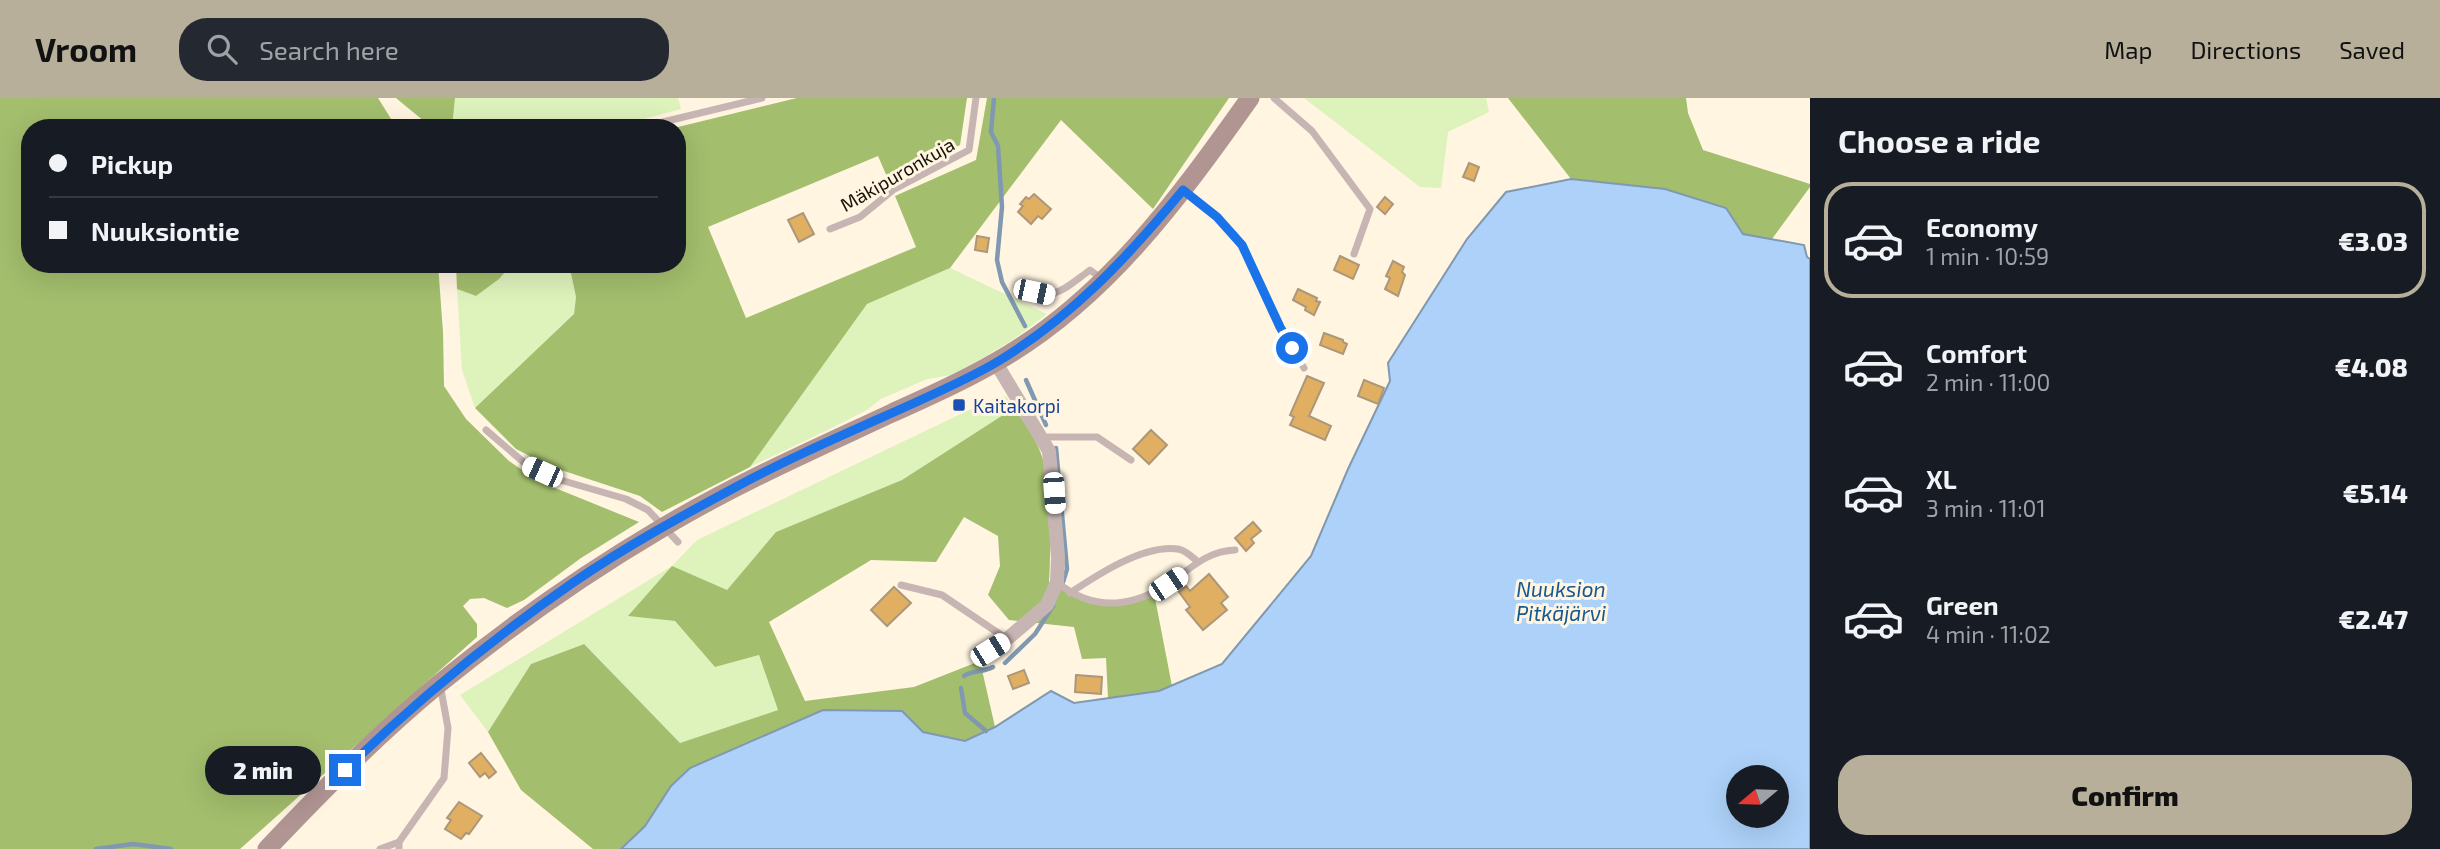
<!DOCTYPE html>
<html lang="en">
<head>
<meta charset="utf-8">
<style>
	body { margin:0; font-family:"Exo 2",sans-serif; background:#242831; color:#f1f3f6; height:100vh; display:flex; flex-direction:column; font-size:26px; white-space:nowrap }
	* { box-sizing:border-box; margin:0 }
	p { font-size:23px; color:#9ea1a6 }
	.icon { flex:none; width:38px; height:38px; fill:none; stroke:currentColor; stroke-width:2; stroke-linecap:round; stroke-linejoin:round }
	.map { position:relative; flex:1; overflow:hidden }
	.details { display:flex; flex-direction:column; background:#171b24; width:630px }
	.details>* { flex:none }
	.hud { position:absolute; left:21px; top:21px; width:665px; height:154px; border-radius:28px; box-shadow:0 7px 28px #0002; display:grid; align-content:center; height:154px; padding:0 28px; background:#171b24 }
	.needle { width:46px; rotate:251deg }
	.buttons { position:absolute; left:1726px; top:667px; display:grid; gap:14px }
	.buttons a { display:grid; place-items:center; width:63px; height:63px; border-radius:50%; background:#171b24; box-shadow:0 7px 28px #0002; font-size:35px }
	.end { position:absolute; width:32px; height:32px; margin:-16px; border:9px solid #1a73e8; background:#fff; box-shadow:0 0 0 4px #fff }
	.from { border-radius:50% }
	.bubble { position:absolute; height:49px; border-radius:24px; background:#171b24; box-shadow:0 7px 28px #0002; font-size:23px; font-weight:800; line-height:49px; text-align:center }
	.car { position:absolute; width:21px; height:42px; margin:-21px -10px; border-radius:9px; box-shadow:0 0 5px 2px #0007; background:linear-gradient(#fff 24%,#345 0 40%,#fff 0 76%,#345 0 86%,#fff 0) }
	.hud b { display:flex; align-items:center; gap:24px; height:66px; font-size:26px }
	.hud b+b { border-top:2px solid #363941 }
	.hud i { width:18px; height:18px; background:#f1f3f6 }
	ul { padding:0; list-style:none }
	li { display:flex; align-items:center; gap:21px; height:116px; margin:0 14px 10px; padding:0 14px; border:4px solid transparent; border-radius:28px }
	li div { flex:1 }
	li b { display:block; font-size:26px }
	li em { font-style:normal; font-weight:800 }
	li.selected { border-color:#b8af9b }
	li>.icon { width:63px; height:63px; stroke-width:1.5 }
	h2 { padding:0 28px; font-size:32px; line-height:84px }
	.button { display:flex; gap:14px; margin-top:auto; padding:14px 28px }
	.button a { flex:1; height:80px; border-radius:28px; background:#b8af9b; color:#111; font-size:28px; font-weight:800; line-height:80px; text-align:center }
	header { display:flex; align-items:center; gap:42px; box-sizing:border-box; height:98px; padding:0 35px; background:#b8af9b; color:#111 }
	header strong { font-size:33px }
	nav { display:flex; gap:38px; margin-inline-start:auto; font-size:24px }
	.search { width:490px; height:63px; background:#242831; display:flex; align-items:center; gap:18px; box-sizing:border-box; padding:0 24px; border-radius:28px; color:#9ea1a6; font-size:26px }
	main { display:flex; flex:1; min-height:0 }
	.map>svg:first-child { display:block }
	.green { fill:#def2bc }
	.forest { fill:#a3be6d }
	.water { fill:#add1f8; stroke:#8098b0; stroke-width:2; fill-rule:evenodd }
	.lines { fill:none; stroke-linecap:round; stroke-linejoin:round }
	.stream { stroke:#8098b0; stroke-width:4.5 }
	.building { fill:#e0af62; stroke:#ac977a; stroke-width:2 }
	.lane { stroke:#c7b5b3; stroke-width:7 }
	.street { stroke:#c7b5b3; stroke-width:14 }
	.secondary { stroke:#b09593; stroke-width:19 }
	.route { stroke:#1a73e8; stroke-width:9 }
	.transit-dot { fill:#1a4fb4; stroke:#fff5e1; stroke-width:2.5 }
	.labels { text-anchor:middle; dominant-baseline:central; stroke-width:6; stroke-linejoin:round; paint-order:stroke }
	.street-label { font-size:19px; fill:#181207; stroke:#fff5e1 }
	.transit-label { font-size:19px; fill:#164399; stroke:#fff5e1; text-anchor:start }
	.water-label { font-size:21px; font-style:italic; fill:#185891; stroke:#fff5e1 }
</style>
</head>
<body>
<header>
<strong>Vroom</strong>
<div class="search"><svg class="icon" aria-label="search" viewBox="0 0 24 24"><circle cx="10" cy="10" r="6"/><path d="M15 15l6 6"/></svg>Search here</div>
<nav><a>Map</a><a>Directions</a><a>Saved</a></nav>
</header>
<main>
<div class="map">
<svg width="1810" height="751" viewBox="0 0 1810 751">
	<rect width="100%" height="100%" fill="#fff5e1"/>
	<g class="green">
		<polygon points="455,0 678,0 681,11 610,30 452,30"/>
		<polygon points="1304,0 1486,0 1489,14 1448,34 1441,90 1420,89"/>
		<polygon points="512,166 569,166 576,199 574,216 475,310 462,272 457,191 476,198 499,181"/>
		<polygon points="950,170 1047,216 1014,241 976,264 951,277 927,281 881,301 867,312 832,330 750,369 867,206"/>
		<polygon points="1006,298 1014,310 902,382 776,434 727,492 629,518 675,523 715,569 759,557 778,612 680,645 583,546 531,566 488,634 460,597 672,468 697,442 990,302"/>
	</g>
	<g class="forest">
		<polygon points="0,0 378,0 393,24 399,30 30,30 30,166 438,166 443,234 444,288 466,321 509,363 538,383 639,424 581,460 524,502 507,510 484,500 470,501 463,508 477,526 477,539 240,751 0,751"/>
		<polygon points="396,0 455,0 452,30 428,30 425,24"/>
		<polygon points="797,0 967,0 960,47 888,81 878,58 708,129 746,220 916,149 895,98 976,62 987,0 1229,0 1153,111 1061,22 950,170 867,206 750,369 662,414 640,398 549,368 516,351 475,310 574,216 576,199 569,166 677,166 677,30 674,30"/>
		<polygon points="1508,0 1686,0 1688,15 1703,52 1810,86 1810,89 1772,141 1743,136 1665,91 1571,81"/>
		<polygon points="456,166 512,166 499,181 476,198 457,191"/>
		<path d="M 1014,310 C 1024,324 1034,338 1040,353 C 1052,381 1051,454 1049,485 L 1070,495 L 1122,506 L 1154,495 L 1172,588 L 1159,593 L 1108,600 L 1106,560 L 1082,561 L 1074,529 L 1009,522 L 988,497 L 1000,468 L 998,438 L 964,419 L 936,464 L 871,462 L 769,524 L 805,603 L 914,589 L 980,563 L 995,629 L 965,643 L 923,634 L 901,613 L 726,656 L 690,670 L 671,688 L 645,728 L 621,751 L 593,751 L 521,692 L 488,634 L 531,566 L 584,546 L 680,645 L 778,612 L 759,557 L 715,569 L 675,523 L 628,518 L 672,468 L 727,492 L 776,434 L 902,382 Z"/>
	</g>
	<path class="water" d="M 1571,81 L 1665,91 L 1726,110 L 1743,136 L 1804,147 L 1807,159 L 1810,161 L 1810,751 L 621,751 L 645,728 L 671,688 L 690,670 L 823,612 L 902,613 L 923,634 L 965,643 L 995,629 L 1051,593 L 1074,605 L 1159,593 L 1222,566 L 1311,458 L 1348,371 L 1390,283 L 1388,265 L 1467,141 L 1506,94 ZM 1738,679 L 1776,679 L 1776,718 L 1738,718 Z"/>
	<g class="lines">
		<g class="stream">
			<polyline points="994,0 991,34 998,48 1002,109 997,162 1002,184 1025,228"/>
			<polyline points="1026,282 1046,327"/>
			<polyline points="1056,350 1067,471 1063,484"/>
			<polyline points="1005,565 1035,536 1053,508"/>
			<path d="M 964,578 C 972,572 985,574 993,569"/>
			<polyline points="961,590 965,615 986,633"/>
			<polyline points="96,751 133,746 171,751"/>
		</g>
	</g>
	<g class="building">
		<polygon points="1469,65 1479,69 1474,83 1463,79"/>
		<polygon points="1034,96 1051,111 1042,121 1038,118 1031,126 1018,114 1023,108 1020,106 1026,99 1029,101"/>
		<polygon points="1385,99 1393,106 1385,116 1377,109"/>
		<polygon points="803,115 814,136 799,144 788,122"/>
		<polygon points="977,138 989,140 987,154 975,152"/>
		<polygon points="1340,158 1359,167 1353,181 1334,172"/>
		<polygon points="1393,163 1404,169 1402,174 1405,177 1398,198 1385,191 1390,180 1386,178"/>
		<polygon points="1298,191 1317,200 1316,203 1320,204 1314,217 1305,212 1306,209 1293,202"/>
		<polygon points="1324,235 1343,242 1343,244 1347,246 1343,256 1320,247"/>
		<polygon points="1307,278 1324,285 1309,318 1331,328 1325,342 1290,327 1294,319 1290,317"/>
		<polygon points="1364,282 1384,290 1378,306 1358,298"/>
		<polygon points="1151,332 1167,347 1149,366 1133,351"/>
		<polygon points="1253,424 1261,433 1251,441 1254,445 1246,453 1235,440"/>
		<polygon points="1209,476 1228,499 1221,505 1227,512 1203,532 1186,512 1190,509 1179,494 1186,488 1190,493"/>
		<polygon points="894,489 911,505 887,528 871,512"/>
		<polygon points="1024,572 1029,585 1013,591 1008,578"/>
		<polygon points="1076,577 1102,579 1101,596 1075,594"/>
		<polygon points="481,655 496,674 489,680 485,675 480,679 469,665"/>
		<polygon points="459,704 482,718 469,736 466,735 461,741 445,731 451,722 447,720"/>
	</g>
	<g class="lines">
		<g class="lane">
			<polyline points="1274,0 1312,33 1370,111 1354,156"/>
			<polyline points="638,30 762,0"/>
			<polyline points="1183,92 1217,119 1242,147 1280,229 1304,270"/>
			<polyline points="830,131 860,119 893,92 969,52 976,0"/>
			<path d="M 1022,189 C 1054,205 1064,191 1090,172 L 1101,180"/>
			<polyline points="486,332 527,367 557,381 626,401 648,412 678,444"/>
			<polyline points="1042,339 1097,339 1131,362"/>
			<path d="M 1058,485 C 1099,518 1143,507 1182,476 C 1199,463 1213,453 1235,452"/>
			<polyline points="901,487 942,497 1007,541"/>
			<path d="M 1070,495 C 1097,477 1144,446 1178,451 C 1185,452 1191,458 1197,463"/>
			<polyline points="380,751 399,744"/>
			<polyline points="399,751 399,744 444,680 448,630 440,586"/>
		</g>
		<polyline class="street" points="990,552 1007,541 1047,507 1057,484 1058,459 1049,353 996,265"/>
		<path class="secondary" d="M 267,751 C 322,693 378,636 440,585 C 510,528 584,476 662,430 C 735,386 815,351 892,315 C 927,299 962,284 994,265 C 1104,204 1179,100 1250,0"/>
	</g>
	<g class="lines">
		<path class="route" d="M 345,672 C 416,603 493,540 574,484 C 625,449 680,419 734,390 C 791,359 852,333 912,306 C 940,293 970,280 997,264 C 1073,218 1127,160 1183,92 L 1217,119 L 1242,147 L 1280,229 L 1292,250"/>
	</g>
	<rect class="transit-dot" x="952" y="300" width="14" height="14" rx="3.5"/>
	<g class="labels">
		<g class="street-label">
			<text transform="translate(897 76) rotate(-30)">Mäkipuronkuja</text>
		</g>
		<g class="transit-label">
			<text x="973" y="307">Kaitakorpi</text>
		</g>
		<g class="water-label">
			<text x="1561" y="490">Nuuksion<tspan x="1561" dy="24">Pitkäjärvi</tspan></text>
		</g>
	</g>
</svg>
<div class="buttons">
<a><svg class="needle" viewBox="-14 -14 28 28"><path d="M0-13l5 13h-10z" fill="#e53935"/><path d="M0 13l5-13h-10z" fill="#9ea1a6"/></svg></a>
</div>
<i class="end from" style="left:1292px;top:250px"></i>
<i class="end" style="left:345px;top:672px"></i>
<div class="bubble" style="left:205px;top:648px;width:116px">2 min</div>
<i class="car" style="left:1034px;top:194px;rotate:102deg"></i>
<i class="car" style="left:542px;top:374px;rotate:294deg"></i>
<i class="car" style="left:1054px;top:395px;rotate:176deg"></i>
<i class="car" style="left:1168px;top:486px;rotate:56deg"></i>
<i class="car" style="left:990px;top:552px;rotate:58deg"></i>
<div class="hud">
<b><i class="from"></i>Pickup</b>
<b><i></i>Nuuksiontie</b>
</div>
</div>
<section class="details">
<h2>Choose a ride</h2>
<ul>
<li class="selected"><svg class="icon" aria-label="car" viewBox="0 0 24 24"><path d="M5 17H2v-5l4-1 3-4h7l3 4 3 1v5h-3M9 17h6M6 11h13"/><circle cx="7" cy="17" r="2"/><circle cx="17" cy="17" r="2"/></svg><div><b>Economy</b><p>1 min · 10:59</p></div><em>€3.03</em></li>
<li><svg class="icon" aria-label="car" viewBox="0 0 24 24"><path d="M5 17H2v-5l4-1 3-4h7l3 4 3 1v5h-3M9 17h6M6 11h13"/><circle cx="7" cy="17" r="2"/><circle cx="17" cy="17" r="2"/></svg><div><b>Comfort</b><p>2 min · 11:00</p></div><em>€4.08</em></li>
<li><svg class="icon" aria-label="car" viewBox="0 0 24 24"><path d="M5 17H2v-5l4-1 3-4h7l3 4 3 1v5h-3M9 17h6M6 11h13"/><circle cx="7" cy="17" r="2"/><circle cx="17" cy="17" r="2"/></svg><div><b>XL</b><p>3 min · 11:01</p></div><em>€5.14</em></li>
<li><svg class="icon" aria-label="car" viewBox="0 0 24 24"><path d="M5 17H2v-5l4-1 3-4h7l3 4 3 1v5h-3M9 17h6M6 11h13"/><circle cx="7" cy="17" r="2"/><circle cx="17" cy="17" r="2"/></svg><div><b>Green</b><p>4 min · 11:02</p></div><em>€2.47</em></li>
</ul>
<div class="button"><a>Confirm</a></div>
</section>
</main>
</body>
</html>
